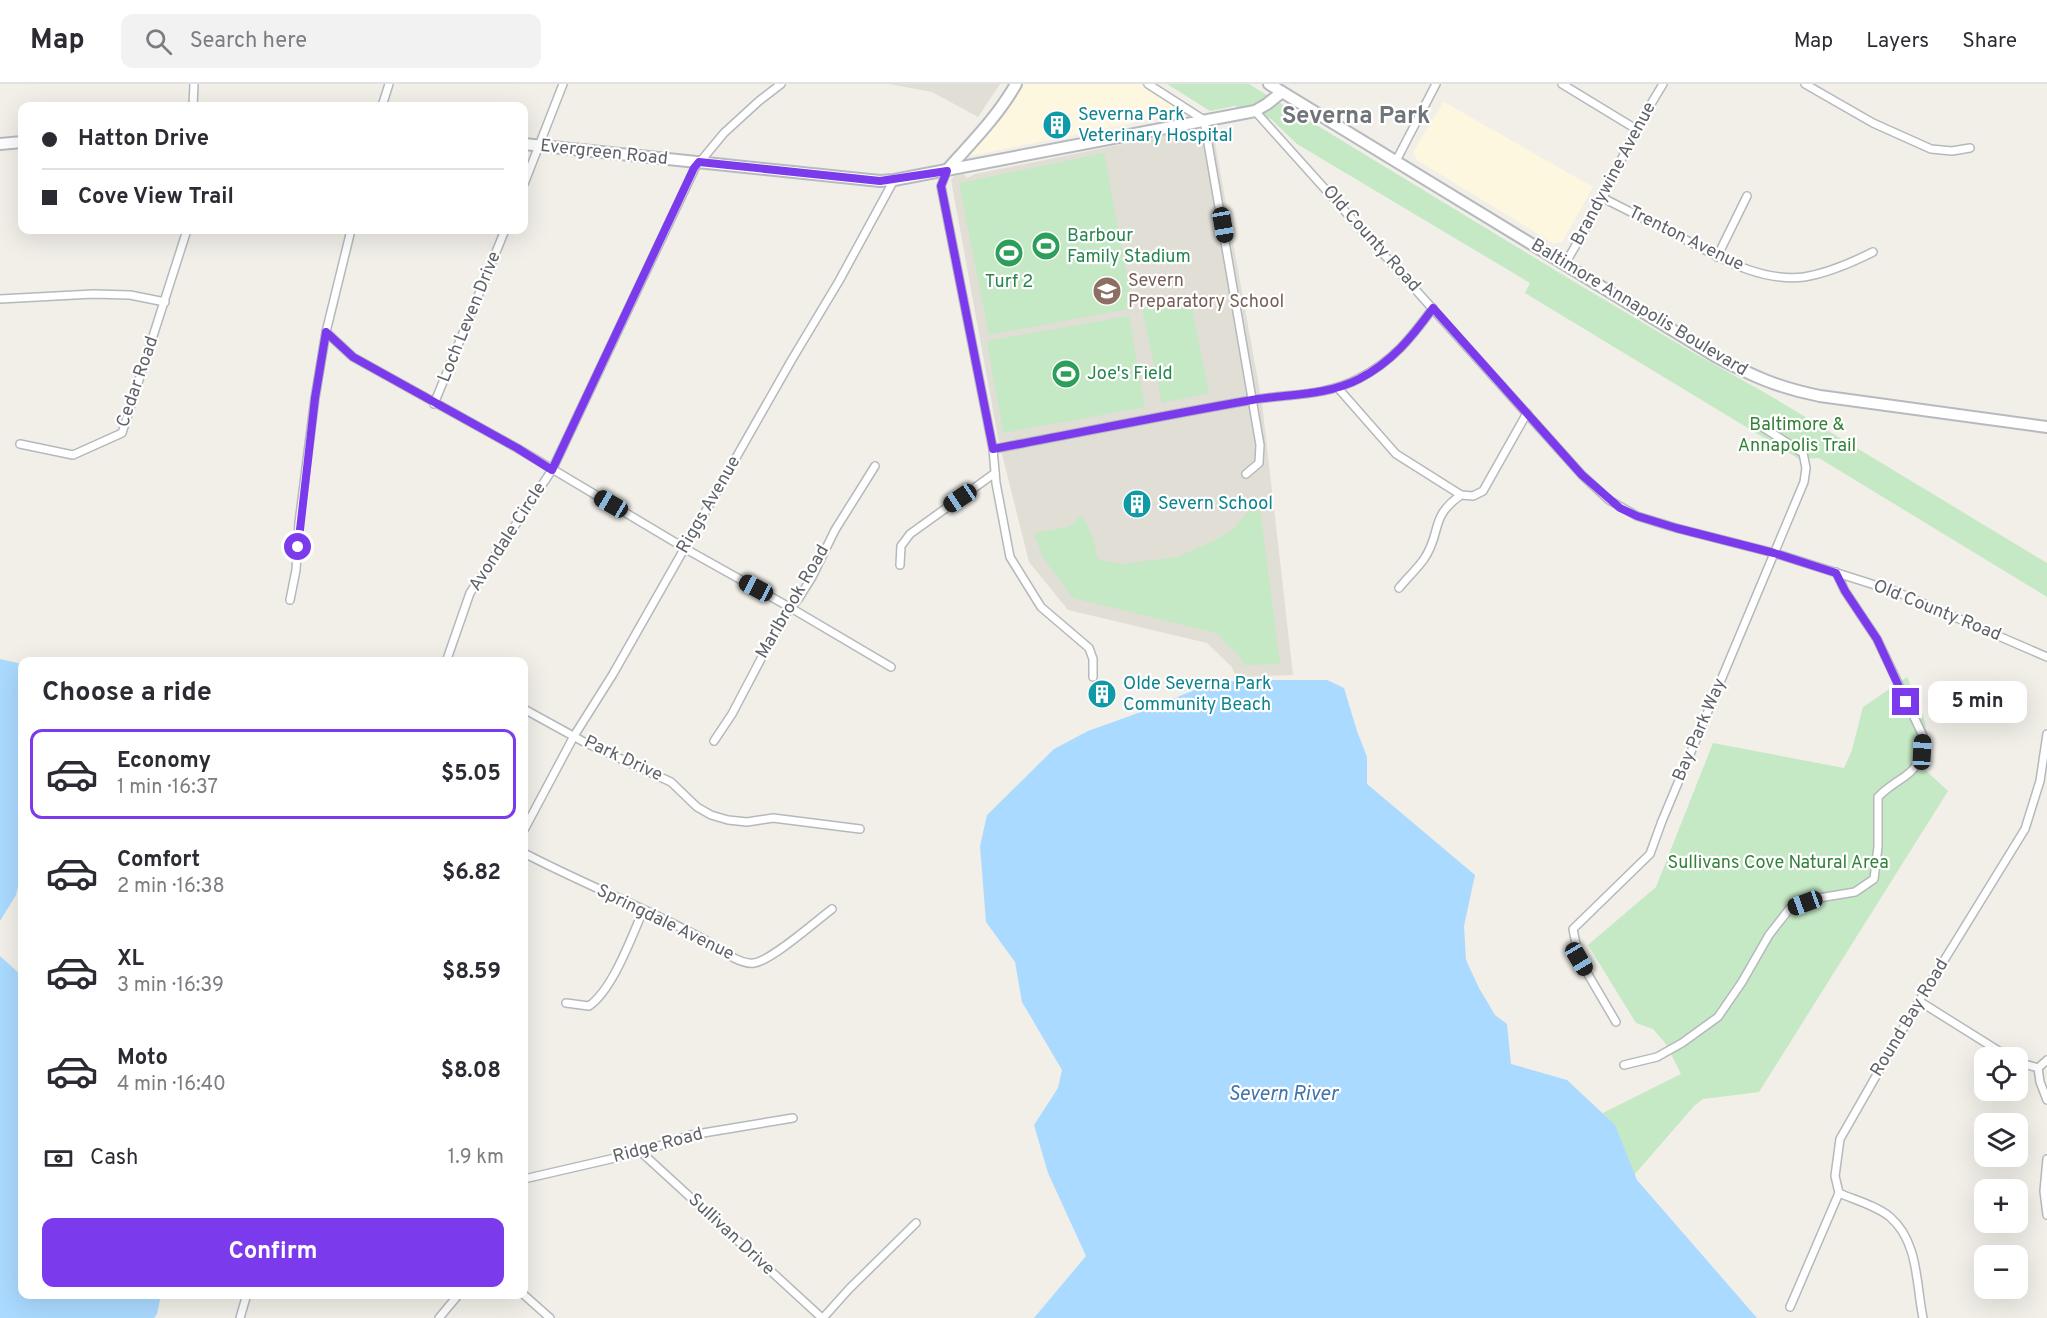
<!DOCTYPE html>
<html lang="en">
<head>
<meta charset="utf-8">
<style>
	body { margin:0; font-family:Overpass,sans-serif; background:#f2f2f3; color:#2b2b33; height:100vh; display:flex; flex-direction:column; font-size:22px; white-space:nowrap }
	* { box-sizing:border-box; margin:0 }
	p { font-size:20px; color:#7c7c81 }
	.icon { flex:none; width:33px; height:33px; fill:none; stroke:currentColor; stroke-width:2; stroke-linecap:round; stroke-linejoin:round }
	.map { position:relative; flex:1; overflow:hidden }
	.side { position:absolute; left:18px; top:573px; width:510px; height:642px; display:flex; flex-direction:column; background:#fff; border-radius:12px; box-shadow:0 6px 24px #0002 }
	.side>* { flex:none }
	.guide { position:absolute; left:18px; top:18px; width:510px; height:132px; border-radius:12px; box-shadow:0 6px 24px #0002; display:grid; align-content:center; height:132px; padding:0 24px; background:#fff }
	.tools { position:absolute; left:1974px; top:963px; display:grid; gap:12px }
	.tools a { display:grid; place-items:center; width:54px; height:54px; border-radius:12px; background:#fff; box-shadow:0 6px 24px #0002; font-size:30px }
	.end { position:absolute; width:27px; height:27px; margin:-14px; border:8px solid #7c3aed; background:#fff; box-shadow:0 0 0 3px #fff }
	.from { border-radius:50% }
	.bubble { position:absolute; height:42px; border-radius:12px; background:#fff; box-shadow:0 6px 24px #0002; font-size:20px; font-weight:700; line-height:42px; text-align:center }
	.car { position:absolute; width:18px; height:36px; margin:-18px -9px; border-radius:8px; box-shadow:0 0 4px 2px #0007; background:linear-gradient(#222 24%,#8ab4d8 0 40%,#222 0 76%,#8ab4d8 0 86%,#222 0) }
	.guide b { display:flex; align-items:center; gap:21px; height:57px; font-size:22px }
	.guide b+b { border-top:2px solid #e1e1e2 }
	.guide i { width:15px; height:15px; background:#2b2b33 }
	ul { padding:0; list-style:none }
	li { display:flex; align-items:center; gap:18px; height:90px; margin:0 12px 9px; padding:0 12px; border:3px solid transparent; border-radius:12px }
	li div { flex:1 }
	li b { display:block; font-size:22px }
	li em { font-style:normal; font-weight:700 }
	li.on { border-color:#7c3aed }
	li>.icon { width:54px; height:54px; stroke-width:1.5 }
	h2 { padding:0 24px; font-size:27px; line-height:72px }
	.pay { display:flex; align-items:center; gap:15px; height:66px; padding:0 24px; font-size:22px }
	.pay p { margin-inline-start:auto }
	.cta { display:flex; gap:12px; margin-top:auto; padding:12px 24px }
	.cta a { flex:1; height:69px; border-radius:12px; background:#7c3aed; color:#fff; font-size:24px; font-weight:700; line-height:69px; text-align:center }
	header { display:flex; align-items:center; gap:36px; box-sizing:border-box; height:84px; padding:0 30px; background:#fff; border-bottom:2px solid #e1e1e2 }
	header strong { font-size:28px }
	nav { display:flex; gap:33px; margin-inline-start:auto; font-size:21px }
	.search { width:420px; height:54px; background:#f2f2f3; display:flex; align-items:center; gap:15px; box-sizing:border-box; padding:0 21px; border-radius:12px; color:#7c7c81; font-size:22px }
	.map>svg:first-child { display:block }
	.commercial { fill:#fef7e0 }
	.education { fill:#e1ded6 }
	.green { fill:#c5e8c5 }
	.water { fill:#aadaff }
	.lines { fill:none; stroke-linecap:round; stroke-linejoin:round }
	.street-casing { stroke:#b5b8bc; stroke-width:10 }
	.secondary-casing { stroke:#b6babf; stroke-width:14 }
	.street { stroke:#fff; stroke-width:7 }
	.secondary { stroke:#fff; stroke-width:10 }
	.route { stroke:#7c3aed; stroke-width:8 }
	.labels { text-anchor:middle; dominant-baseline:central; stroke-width:4.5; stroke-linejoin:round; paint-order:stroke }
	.culture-label { font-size:18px; fill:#0d838f; stroke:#fff; text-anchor:start }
	.street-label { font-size:18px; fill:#5f6368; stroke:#fff }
	.leisure-label { font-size:18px; fill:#27864d; stroke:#fff; text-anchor:start }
	.education-label { font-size:18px; fill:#785e54; stroke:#fff; text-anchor:start }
	.park-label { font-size:18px; fill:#348238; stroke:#fff }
	.water-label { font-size:20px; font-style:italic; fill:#4174aa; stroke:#fff }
	.district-label { font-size:24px; font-weight:bold; fill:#70757a; stroke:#fff }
</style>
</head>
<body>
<header>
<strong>Map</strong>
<div class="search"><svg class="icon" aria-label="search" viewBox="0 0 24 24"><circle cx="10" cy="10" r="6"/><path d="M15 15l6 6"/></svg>Search here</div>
<nav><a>Map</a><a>Layers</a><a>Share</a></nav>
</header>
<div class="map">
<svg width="2047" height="1234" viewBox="0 0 2047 1234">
	<rect width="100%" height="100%" fill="#f1efe8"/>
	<g class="commercial">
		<polygon points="1014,0 1141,0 1186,28 969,72"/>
		<polygon points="1444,18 1593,103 1562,158 1553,159 1417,76 1413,68"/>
	</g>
	<g class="education">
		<polygon points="889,0 1000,0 978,33 932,8"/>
		<polygon points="1212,42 1262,319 1293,591 1236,593 1232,583 1207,559 1068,526 1029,478 998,354 951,96 954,92 964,90 967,94 975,90"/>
	</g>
	<g class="green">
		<polygon points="1167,0 1249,0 1573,197 1692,268 1769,311 2047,479 2047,513 1819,374 1799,375 1525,209 1530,199 1297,60 1271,35 1235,22 1210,27"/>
		<polygon points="1104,69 1133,224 989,251 959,99"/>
		<polygon points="1190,214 1209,309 1162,319 1142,224"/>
		<polygon points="1129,232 1145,323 1003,349 987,257"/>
		<polygon points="1259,416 1280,580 1244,581 1240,573 1216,549 1073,514 1042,472 1034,449 1069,443 1082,431 1093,454 1098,475 1121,480 1177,473 1211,458 1231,447"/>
		<path d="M 1907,593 C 1920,624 1936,648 1920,681 L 1948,707 L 1759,1008 L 1703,1015 L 1695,1021 L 1634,1091 L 1599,1031 L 1681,990 L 1666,960 L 1653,945 L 1636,939 L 1588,861 L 1656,803 L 1713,659 L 1844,684 L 1852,666 L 1863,623 Z"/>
	</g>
	<g class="water">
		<polygon points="0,575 22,580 22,787 16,811 0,837"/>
		<polygon points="1262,596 1327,596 1344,604 1357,647 1367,673 1367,700 1475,791 1464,842 1466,876 1479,904 1495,931 1507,940 1511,980 1567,996 1615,1041 1637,1096 1757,1234 1034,1234 1086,1172 1048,1089 1034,1041 1058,1004 1062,986 1022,918 1015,878 986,838 980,762 987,731 1054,665 1088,647 1141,628 1214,598"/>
		<polygon points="0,872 22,892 22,994 20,995 22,1002 22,1210 161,1211 157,1230 154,1234 0,1234"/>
	</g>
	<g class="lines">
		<g class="street-casing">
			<g id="street">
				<polyline points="1148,0 1204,36 1260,361 1259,379 1246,390"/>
				<polyline points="1562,0 1636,45"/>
				<polyline points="1805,0 1873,39 1931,65 1952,67 1970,64"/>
				<polyline points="193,22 194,0"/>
				<polyline points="382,22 389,0"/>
				<polyline points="1255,27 1582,391 1609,416 1637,432 1676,444 1774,469 1897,508 2047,573"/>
				<polyline points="1396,77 1436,0"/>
				<polyline points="947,87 941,102 993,365 996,399 1010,473 1041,523 1089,564 1093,575 1093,593"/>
				<polyline points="524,100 563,0"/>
				<path d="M 1603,114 C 1631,128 1658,142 1686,156 C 1722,175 1761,198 1804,193 C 1828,189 1851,179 1873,168"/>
				<polyline points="1717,173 1747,112"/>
				<polyline points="1565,180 1603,114 1636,45 1663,0"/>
				<polyline points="0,215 93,210 130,211 165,218"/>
				<polyline points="326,248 353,273 517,364 693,469 791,524 891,583"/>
				<polyline points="1338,304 1396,370 1461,411 1473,412 1483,407 1527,329"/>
				<polyline points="434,320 505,146"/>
				<polyline points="20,360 73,371 122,349 187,146"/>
				<path d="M 993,365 C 1079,349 1165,331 1252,316 C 1287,310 1326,312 1358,295 C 1393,277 1411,254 1433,224"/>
				<polyline points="900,481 901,462 910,450 995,389"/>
				<path d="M 1399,504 C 1407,494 1417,485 1424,475 C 1442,449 1429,433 1461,411"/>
				<polyline points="290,516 296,486 299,439 315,314 326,248 351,146"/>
				<polyline points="446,578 470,509 552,386 695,84 724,49 759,17 781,0"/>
				<polyline points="524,625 584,658 671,698 697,723 711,731 728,736 747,738 773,734 860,745"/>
				<polyline points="714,657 732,630 783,533 799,514 812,493 835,446 875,382"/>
				<polyline points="524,746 574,652 613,590 791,277 839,197 894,96"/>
				<path d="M 524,769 C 583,800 646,824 705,856 C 718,863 738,881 754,879 C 771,877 816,837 832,825"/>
				<polyline points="1919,917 2010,974"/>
				<path d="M 566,919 L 589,922 C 613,905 631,854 643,827"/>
				<polyline points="1616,938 1579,875 1573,845 1650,770 1662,737 1804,398 1806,384 1803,369 1764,344"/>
				<polyline points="2018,978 2038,984 2040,998 2047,1016"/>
				<path d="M 1624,981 L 1657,973 L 1682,959 L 1718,933 L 1742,898 L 1769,851 L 1790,824 L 1819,814 L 1855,808 L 1874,795 L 1878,763 L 1878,713 C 1904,687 1920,696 1923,652 L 1877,555 L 1845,507 L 1836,488"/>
				<polyline points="2038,984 2047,976"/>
				<polyline points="641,1068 822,1234"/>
				<polyline points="2047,1075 2044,1107 2047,1131"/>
				<polyline points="524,1095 641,1068 691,1051 793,1034"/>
				<path d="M 1839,1109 C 1855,1116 1877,1122 1890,1133 C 1919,1158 1916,1201 1923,1234"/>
				<polyline points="523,1210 550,1234"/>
				<polyline points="1790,1223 1839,1109 1835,1092 1840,1055 1919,917 2025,745 2040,697 2047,650"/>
				<polyline points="240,1234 247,1210"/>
				<polyline points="439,1234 459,1210"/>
				<polyline points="823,1234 849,1205 916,1139"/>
			</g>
		</g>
		<g class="secondary-casing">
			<g id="secondary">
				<path d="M 1269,0 L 1715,272 C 1752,292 1779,304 1820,312 L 2047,343"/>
				<polyline points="0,60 22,58"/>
				<polyline points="524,60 880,97 894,96 1255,27 1267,20 1282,8"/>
				<path d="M 947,86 C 971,59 998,32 1016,0"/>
			</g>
		</g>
		<use href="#street" class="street"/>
		<use href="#secondary" class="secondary"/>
	</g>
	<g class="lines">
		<path class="route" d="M 298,463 L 315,314 L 326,248 L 353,273 L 517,364 L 552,386 L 694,84 L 699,78 L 880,97 L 947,87 L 941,102 L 993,365 C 1079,349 1165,331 1252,316 C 1287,310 1326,312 1359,295 C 1392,278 1412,253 1433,224 L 1582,391 L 1620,424 L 1637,432 L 1676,444 L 1774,469 L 1836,489 L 1845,507 L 1877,555 L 1906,618"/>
	</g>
	<defs>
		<g id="building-disc" transform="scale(1.5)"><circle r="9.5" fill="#0f9aa8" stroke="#fff"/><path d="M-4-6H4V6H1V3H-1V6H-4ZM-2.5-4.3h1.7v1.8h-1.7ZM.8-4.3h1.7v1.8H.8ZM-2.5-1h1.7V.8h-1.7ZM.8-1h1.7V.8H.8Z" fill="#fff"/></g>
		<g id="stadium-disc" transform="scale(1.5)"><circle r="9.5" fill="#2e9e5b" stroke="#fff"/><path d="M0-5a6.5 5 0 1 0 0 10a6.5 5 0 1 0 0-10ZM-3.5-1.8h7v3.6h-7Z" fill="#fff"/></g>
		<g id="school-disc" transform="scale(1.5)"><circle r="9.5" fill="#8d6e63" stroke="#fff"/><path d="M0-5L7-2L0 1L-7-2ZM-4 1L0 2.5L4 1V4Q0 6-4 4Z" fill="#fff"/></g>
	</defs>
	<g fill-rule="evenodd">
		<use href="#building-disc" x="1057" y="41"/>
		<use href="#stadium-disc" x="1046" y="162"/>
		<use href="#stadium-disc" x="1009" y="169"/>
		<use href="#school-disc" x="1107" y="207"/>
		<use href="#stadium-disc" x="1066" y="290"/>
		<use href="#building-disc" x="1137" y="420"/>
		<use href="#building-disc" x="1102" y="610"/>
	</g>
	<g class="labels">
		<g class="culture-label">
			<text x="1078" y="31">Severna Park<tspan x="1078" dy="21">Veterinary Hospital</tspan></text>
			<text x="1158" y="420">Severn School</text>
			<text x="1123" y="600">Olde Severna Park<tspan x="1123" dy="21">Community Beach</tspan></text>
		</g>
		<g class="street-label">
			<text transform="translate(604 69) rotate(6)">Evergreen Road</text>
			<text transform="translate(1614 90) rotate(-62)">Brandywine Avenue</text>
			<text transform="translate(1371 155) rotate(48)">Old County Road</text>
			<text transform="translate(1686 155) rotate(26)">Trenton Avenue</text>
			<text transform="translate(1639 224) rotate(31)">Baltimore Annapolis Boulevard</text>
			<text transform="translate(470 233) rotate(-68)">Loch Leven Drive</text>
			<text transform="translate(138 298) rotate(-71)">Cedar Road</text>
			<text transform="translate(709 421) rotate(-60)">Riggs Avenue</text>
			<text transform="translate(508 453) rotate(-57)">Avondale Circle</text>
			<text transform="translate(793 518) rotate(-60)">Marlbrook Road</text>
			<text transform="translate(1937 527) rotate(22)">Old County Road</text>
			<text transform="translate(1700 646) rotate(-67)">Bay Park Way</text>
			<text transform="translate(623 675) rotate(25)">Park Drive</text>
			<text transform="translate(665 839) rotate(26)">Springdale Avenue</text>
			<text transform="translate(1910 934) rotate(-59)">Round Bay Road</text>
			<text transform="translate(658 1062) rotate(-15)">Ridge Road</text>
			<text transform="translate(731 1151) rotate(43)">Sullivan Drive</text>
		</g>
		<g class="leisure-label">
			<text x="1067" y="152">Barbour<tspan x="1067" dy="21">Family Stadium</tspan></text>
			<text x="1009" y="198" text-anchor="middle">Turf 2</text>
			<text x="1087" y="290">Joe's Field</text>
		</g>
		<g class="education-label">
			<text x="1128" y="197">Severn<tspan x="1128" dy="21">Preparatory School</tspan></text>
		</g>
		<g class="park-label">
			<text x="1797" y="341">Baltimore &amp;<tspan x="1797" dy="21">Annapolis Trail</tspan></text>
			<text x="1778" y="779">Sullivans Cove Natural Area</text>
		</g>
		<g class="water-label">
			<text x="1283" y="1011">Severn River</text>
		</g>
		<g class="district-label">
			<text x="1356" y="33">Severna Park</text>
		</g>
	</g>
</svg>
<div class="tools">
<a><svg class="icon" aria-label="locate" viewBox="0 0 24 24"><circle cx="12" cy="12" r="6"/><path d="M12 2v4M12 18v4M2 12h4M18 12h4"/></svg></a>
<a><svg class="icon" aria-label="layers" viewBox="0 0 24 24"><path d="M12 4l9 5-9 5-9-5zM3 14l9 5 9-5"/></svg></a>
<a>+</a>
<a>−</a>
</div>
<i class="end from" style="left:298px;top:463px"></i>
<i class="end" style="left:1906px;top:618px"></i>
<div class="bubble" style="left:1928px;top:597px;width:99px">5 min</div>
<i class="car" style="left:1223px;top:141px;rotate:170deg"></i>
<i class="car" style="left:960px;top:414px;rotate:236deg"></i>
<i class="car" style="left:611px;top:420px;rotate:300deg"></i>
<i class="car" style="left:756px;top:504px;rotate:298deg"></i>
<i class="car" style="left:1922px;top:668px;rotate:3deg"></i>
<i class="car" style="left:1805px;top:819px;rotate:250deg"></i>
<i class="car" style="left:1579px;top:875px;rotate:149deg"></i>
<div class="guide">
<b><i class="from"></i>Hatton Drive</b>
<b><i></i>Cove View Trail</b>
</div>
<section class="side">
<h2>Choose a ride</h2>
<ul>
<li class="on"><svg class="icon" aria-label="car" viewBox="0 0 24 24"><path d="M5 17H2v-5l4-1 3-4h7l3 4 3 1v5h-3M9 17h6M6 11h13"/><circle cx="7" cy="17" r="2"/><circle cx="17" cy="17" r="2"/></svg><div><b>Economy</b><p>1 min · 16:37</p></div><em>$5.05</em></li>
<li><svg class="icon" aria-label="car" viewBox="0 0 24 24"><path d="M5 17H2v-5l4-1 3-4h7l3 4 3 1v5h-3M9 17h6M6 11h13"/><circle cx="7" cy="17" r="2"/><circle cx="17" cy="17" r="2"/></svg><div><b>Comfort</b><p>2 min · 16:38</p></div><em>$6.82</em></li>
<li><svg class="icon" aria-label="car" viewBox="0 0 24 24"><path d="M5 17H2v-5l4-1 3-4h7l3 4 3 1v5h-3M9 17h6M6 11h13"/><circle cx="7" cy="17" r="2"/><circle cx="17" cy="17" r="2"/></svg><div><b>XL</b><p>3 min · 16:39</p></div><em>$8.59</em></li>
<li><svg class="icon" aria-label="car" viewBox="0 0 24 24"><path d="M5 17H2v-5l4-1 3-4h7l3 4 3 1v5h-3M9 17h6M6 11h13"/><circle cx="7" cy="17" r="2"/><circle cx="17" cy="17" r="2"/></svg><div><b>Moto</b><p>4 min · 16:40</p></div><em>$8.08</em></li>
</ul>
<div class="pay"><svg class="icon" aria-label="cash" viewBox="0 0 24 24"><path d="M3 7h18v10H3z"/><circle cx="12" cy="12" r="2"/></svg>Cash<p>1.9 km</p></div>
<div class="cta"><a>Confirm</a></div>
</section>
</div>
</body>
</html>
